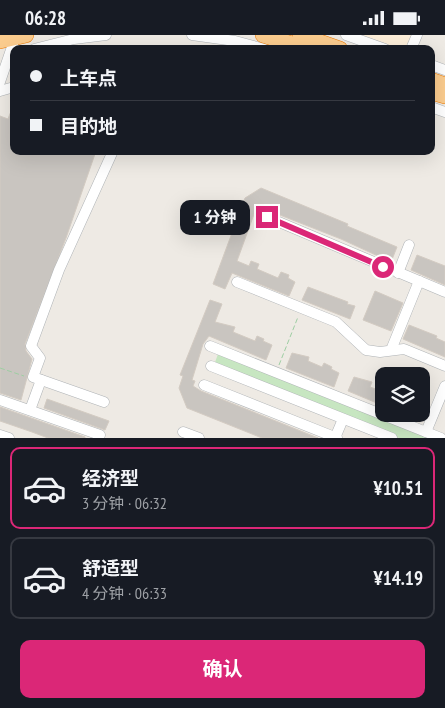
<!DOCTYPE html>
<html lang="zh">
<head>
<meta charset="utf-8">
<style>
	body { margin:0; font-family:"PT Sans Narrow","Noto Sans SC",sans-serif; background:#20242c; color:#f1f3f6; height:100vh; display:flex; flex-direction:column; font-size:19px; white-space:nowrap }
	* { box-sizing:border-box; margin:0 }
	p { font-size:16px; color:#9ea1a6 }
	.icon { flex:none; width:28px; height:28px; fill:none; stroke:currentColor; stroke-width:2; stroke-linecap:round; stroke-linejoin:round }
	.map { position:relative; height:403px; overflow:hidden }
	.sheet { display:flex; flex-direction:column; background:#171b24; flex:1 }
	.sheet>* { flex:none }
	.top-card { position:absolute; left:10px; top:10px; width:425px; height:110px; border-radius:10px; box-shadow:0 5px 20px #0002; display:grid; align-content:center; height:110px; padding:0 20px; background:#171b24 }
	.buttons { position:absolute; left:375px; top:332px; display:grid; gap:10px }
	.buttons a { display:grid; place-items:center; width:55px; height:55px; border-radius:10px; background:#171b24; box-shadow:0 5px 20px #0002; font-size:25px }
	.end { position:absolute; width:22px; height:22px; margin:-11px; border:6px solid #db2777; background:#fff; box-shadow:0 0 0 2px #fff }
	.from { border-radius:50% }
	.bubble { position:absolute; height:35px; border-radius:10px; background:#171b24; box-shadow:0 5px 20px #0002; font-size:16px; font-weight:700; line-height:35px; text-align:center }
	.top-card b { display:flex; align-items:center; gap:18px; height:48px; font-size:19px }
	.top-card b+b { border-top:1px solid #363941 }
	.top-card i { width:12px; height:12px; background:#f1f3f6 }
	ul { padding:9px 0 0; list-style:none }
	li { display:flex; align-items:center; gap:15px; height:82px; margin:0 10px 8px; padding:0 10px; border:2px solid #363941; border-radius:10px }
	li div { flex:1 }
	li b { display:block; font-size:19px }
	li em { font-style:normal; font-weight:700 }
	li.current { border-color:#db2777 }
	li>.icon { width:45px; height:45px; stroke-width:1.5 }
	.primary-button { display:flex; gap:10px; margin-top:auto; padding:10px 20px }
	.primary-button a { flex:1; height:58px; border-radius:10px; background:#db2777; color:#fff; font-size:20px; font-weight:700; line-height:58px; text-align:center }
	.status { display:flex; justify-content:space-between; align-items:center; height:35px; padding:0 25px; background:#171b24; direction:ltr }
	.status svg { height:14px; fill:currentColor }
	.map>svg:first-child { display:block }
	.commercial { fill:#fdefda }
	.green { fill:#c7e6c1 }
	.building { fill:#c9c5c0; stroke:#d3cbc2 }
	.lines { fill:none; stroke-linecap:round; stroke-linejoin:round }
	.minor-casing { stroke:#afb3b6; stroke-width:11 }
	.highway-casing { stroke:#ef7c03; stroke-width:16 }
	.path { stroke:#9ecea3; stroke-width:1; stroke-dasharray:5 2.5; stroke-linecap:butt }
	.minor { stroke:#fff; stroke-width:10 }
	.highway { stroke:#fbcc8e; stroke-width:15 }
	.route { stroke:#db2777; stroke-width:6 }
</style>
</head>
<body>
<div class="status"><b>06:28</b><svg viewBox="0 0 49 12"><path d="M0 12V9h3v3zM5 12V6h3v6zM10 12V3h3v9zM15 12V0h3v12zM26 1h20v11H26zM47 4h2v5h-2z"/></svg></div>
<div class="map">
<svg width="445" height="403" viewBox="0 0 445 403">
	<rect width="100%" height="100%" fill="#eeeae4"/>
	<polygon class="commercial" points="363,0 421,0 415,14 400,14"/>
	<polygon class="green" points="218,319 433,403 399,403 214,330"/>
	<g class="building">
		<polygon points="13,71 14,116 96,116 66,203 25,309 26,316 32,324 21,365 0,358 0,81 8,84"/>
		<polygon points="261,153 348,189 347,191 397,212 391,227 341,204 257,171 237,226 249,231 251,226 259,229 257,234 278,243 281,237 289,240 288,243 295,247 289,261 232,238 225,254 213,249 245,163"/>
		<polygon points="417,220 445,231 445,250 411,235"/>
		<polygon points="308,252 348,267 347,269 355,271 350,284 302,265"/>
		<polygon points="375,256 403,268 391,296 363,285"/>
		<polygon points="210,265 222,269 215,287 235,292 233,297 255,306 257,301 264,304 263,306 272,310 266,325 209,301 203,309 192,345 195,346 193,351 201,356 318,403 262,403 187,373 179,353 183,341 180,340"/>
		<polygon points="409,290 437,301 436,303 445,307 445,322 403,304"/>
		<polygon points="292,318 309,322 308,326 322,332 324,328 332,332 331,334 339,338 334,352 286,333"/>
		<polygon points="354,342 372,347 370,352 384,357 384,371 348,356"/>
		<polygon points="47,364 109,386 105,395 44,373"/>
		<polygon points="0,372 85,402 85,403 48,403 32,397 0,386"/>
	</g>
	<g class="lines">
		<g class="minor-casing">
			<g id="minor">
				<polyline points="192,0 235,6 264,14"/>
				<polyline points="346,0 385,14"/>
				<polyline points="34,14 74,4 106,0"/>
				<polyline points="411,14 417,0"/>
				<polyline points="431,30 445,35"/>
				<polyline points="0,47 15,3"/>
				<polyline points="0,56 14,52"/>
				<polyline points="431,72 445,77"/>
				<polyline points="267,182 445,257"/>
				<polyline points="398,238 409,210"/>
				<polyline points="237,247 336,287 366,315 380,317 404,314 445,331"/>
				<polyline points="210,311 441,403"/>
				<polyline points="391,315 419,246"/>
				<polyline points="211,331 392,403"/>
				<polyline points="204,350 337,403"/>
				<polyline points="0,365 100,400"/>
				<polyline points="104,367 33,342 40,323 31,311 59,235 113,116"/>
				<polyline points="30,375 41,345"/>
				<polyline points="183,397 199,403"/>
				<polyline points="426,397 445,351"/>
				<polyline points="0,400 9,403"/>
				<polyline points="335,403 343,384"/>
			</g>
		</g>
		<g class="highway-casing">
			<g id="highway">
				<polyline points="263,0 308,14"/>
				<polyline points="300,0 340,14"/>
				<polyline points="0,6 26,0"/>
				<polyline points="431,45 445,50"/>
				<polyline points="431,57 445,61"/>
			</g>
		</g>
		<g class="path">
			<polyline points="279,330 298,282"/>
			<polyline points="0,333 24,341"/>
		</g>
		<use href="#minor" class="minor"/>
		<use href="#highway" class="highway"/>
	</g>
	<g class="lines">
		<polyline class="route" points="267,182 383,232"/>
	</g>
</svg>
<div class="buttons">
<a><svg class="icon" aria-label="layers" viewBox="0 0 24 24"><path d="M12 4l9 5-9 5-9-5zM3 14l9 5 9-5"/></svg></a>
</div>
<i class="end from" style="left:383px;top:232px"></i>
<i class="end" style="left:267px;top:182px"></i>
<div class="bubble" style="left:180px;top:165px;width:70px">1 分钟</div>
<div class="top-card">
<b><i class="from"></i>上车点</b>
<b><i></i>目的地</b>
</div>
</div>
<section class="sheet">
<ul>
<li class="current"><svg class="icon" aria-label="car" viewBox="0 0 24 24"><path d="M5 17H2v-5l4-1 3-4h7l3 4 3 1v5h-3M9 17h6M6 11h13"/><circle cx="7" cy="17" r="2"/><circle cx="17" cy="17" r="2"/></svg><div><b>经济型</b><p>3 分钟 · 06:32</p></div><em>¥10.51</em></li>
<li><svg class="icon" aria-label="car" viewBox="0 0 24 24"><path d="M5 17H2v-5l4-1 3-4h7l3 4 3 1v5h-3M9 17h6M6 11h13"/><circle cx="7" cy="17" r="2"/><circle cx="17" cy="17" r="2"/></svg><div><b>舒适型</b><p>4 分钟 · 06:33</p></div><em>¥14.19</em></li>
</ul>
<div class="primary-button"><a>确认</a></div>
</section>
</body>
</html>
